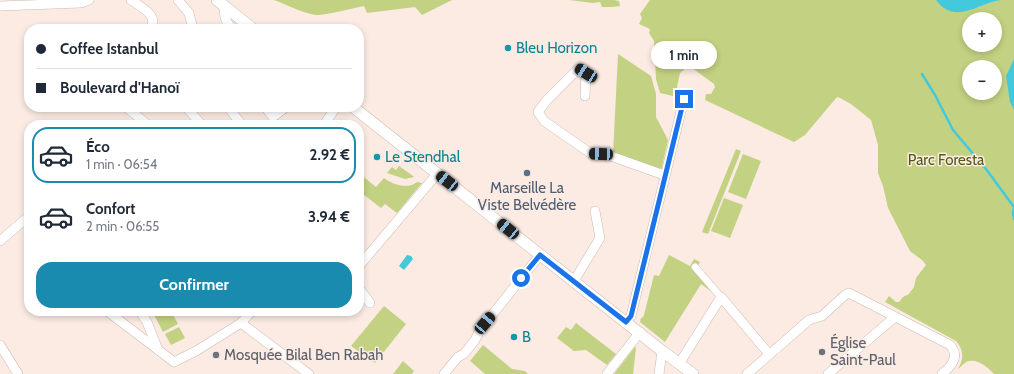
<!DOCTYPE html>
<html lang="fr">
<head>
<meta charset="utf-8">
<style>
	body { margin:0; font-family:Cabin,sans-serif; background:#f6f6f7; color:#1f2937; height:100vh; display:flex; flex-direction:column; font-size:15px; white-space:nowrap }
	* { box-sizing:border-box; margin:0 }
	p { font-size:13px; color:#747a83 }
	.icon { flex:none; width:22px; height:22px; fill:none; stroke:currentColor; stroke-width:2; stroke-linecap:round; stroke-linejoin:round }
	.map { position:relative; flex:1; overflow:hidden }
	.sheet { position:absolute; left:24px; top:120px; width:340px; height:196px; display:flex; flex-direction:column; background:#fff; border-radius:16px; box-shadow:0 2px 6px #0003 }
	.sheet>* { flex:none }
	.guide { position:absolute; left:24px; top:24px; width:340px; height:88px; border-radius:16px; box-shadow:0 2px 6px #0003; display:grid; align-content:center; height:88px; padding:0 12px; background:#fff }
	.fabs { position:absolute; left:962px; top:12px; display:grid; gap:8px }
	.fabs a { display:grid; place-items:center; width:40px; height:40px; border-radius:50%; background:#fff; box-shadow:0 2px 6px #0003; font-size:20px }
	.end { position:absolute; width:18px; height:18px; margin:-9px; border:5px solid #1a73e8; background:#fff; box-shadow:0 0 0 2px #fff }
	.from { border-radius:50% }
	.bubble { position:absolute; height:28px; border-radius:14px; background:#fff; box-shadow:0 2px 6px #0003; font-size:13px; font-weight:800; line-height:28px; text-align:center }
	.car { position:absolute; width:12px; height:24px; margin:-12px -6px; border-radius:5px; box-shadow:0 0 3px 1px #0007; background:linear-gradient(#222 24%,#8ab4d8 0 40%,#222 0 76%,#8ab4d8 0 86%,#222 0) }
	.guide b { display:flex; align-items:center; gap:14px; height:38px; font-size:15px }
	.guide b+b { border-top:1px solid #e0e1e3 }
	.guide i { width:10px; height:10px; background:#1f2937 }
	ul { padding:7px 0 0; list-style:none }
	li { display:flex; align-items:center; gap:12px; height:56px; margin:0 8px 6px; padding:0 4px; border:2px solid transparent; border-radius:16px }
	li div { flex:1 }
	li b { display:block; font-size:15px }
	li em { font-style:normal; font-weight:800 }
	li.on { border-color:#188baf }
	li>.icon { width:36px; height:36px; stroke-width:1.5 }
	.action { display:flex; gap:8px; margin-top:auto; padding:8px 12px }
	.action a { flex:1; height:46px; border-radius:16px; background:#188baf; color:#fff; font-size:16px; font-weight:800; line-height:46px; text-align:center }
	.map>svg:first-child { display:block }
	.green { fill:#c3d182; fill-rule:evenodd }
	.water { fill:#43c9dc }
	.lines { fill:none; stroke-linecap:round; stroke-linejoin:round }
	.stream { stroke:#43c9dc; stroke-width:2.5 }
	.pedestrian-casing { stroke:#cbbbb3; stroke-width:8 }
	.minor-casing { stroke:#cbbbb3; stroke-width:10 }
	.tertiary-casing { stroke:#cbbbb3; stroke-width:12 }
	.pedestrian { stroke:#fff; stroke-width:7 }
	.minor { stroke:#fff; stroke-width:9 }
	.tertiary { stroke:#fff; stroke-width:11 }
	.route { stroke:#1a73e8; stroke-width:5 }
	.culture-dot { fill:#0f9aa8; stroke:#fbebe3; stroke-width:1.5 }
	.service-dot { fill:#5c6f8a; stroke:#fbebe3; stroke-width:1.5 }
	.worship-dot { fill:#6b7280; stroke:#fbebe3; stroke-width:1.5 }
	.labels { text-anchor:middle; dominant-baseline:central; stroke-width:3; stroke-linejoin:round; paint-order:stroke }
	.culture-label { font-size:15px; fill:#0d838f; stroke:#fbebe3; text-anchor:start }
	.park-label { font-size:15px; fill:#525b1a; stroke:#fbebe3 }
	.service-label { font-size:15px; fill:#4e5e75; stroke:#fbebe3 }
	.worship-label { font-size:15px; fill:#5b616d; stroke:#fbebe3; text-anchor:start }
</style>
</head>
<body>
<div class="map">
<svg width="1014" height="374" viewBox="0 0 1014 374">
	<rect width="100%" height="100%" fill="#fbebe3"/>
	<g class="green">
		<path d="M 274,0 L 452,0 L 422,15 L 415,7 L 367,13 L 364,6 C 354,8 327,15 316,15 C 302,13 288,5 274,0 Z"/>
		<polygon points="569,0 614,0 619,1 620,6 612,7 602,7 600,2 593,3"/>
		<path d="M 650,0 L 1014,0 L 1014,374 L 994,374 C 988,367 976,357 966,362 C 963,364 961,367 958,369 C 964,359 964,350 956,341 L 885,302 L 889,296 L 896,302 L 899,302 L 903,297 L 909,294 L 914,287 L 916,278 L 926,265 L 922,260 L 910,251 L 888,208 L 883,186 L 878,173 L 878,145 L 871,120 L 851,104 L 840,98 L 837,97 L 805,135 L 794,142 L 705,100 L 706,94 L 711,94 L 715,87 L 714,84 L 692,68 L 685,69 L 680,73 L 677,87 L 680,90 L 673,96 L 660,93 L 656,79 L 654,41 L 649,33 L 650,29 L 639,24 L 642,18 L 640,14 ZM 969,19 L 995,19 L 995,45 L 969,45 ZM 969,67 L 995,67 L 995,93 L 969,93 Z"/>
		<polygon points="618,54 651,76 656,94 656,117 668,140 661,171 613,154"/>
		<polygon points="736,149 741,151 708,234 702,232"/>
		<polygon points="743,154 761,161 746,199 728,192"/>
		<polygon points="399,166 413,176 414,177 405,179 387,173 392,167 396,170"/>
		<path d="M 360,174 L 376,187 L 384,178 C 392,184 408,190 417,182 L 422,183 L 397,213 L 385,204 L 381,208 L 359,191 Z"/>
		<polygon points="724,198 743,205 730,238 711,231"/>
		<polygon points="669,255 690,266 694,259 700,262 697,267 715,294 701,284 665,342 640,322 641,318 642,318 644,315 654,275 659,276"/>
		<polygon points="384,306 406,324 375,363 351,346"/>
		<polygon points="152,311 171,311 178,324 163,332"/>
		<polygon points="576,323 616,354 607,365 586,350 574,351 557,338 566,327 571,330"/>
		<polygon points="179,327 185,338 171,345 165,334"/>
		<polygon points="483,345 512,369 525,371 528,374 485,374 470,361"/>
		<polygon points="635,347 636,348 633,374 614,374"/>
		<polygon points="403,361 414,371 412,374 393,374"/>
	</g>
	<g class="water">
		<path d="M 936,0 L 1001,0 C 977,3 956,26 936,0 Z"/>
		<polygon points="1014,59 1014,110 1010,102 1006,76"/>
		<polygon points="407,255 411,256 413,259 404,270 399,266"/>
	</g>
	<g class="lines">
		<g class="stream">
			<polyline points="922,74 935,95 953,130 986,169 1014,207"/>
			<polyline points="1014,208 1013,213 1014,219"/>
		</g>
		<g class="pedestrian-casing">
			<polyline id="pedestrian" points="695,267 721,297"/>
		</g>
		<g class="minor-casing">
			<g id="minor">
				<path d="M 131,0 C 141,7 160,16 150,29"/>
				<polyline points="178,0 189,13 193,29"/>
				<polyline points="0,6 81,3 89,0"/>
				<path d="M 224,6 C 224,16 225,21 232,29"/>
				<polyline points="585,96 586,73 578,69 546,101 538,112 544,121 590,153 605,154 664,175"/>
				<polyline points="126,107 148,125"/>
				<polyline points="186,107 202,125"/>
				<polyline points="228,107 242,125"/>
				<polyline points="265,107 273,117 286,107"/>
				<polyline points="324,125 336,107"/>
				<polyline points="0,241 29,216"/>
				<polyline points="359,266 437,174"/>
				<polyline points="574,281 600,238 595,211"/>
				<polyline points="359,288 370,303"/>
				<polyline points="107,311 174,362 196,351 241,323 252,311"/>
				<polyline points="140,311 147,322 158,350"/>
				<polyline points="626,322 631,316 684,99"/>
				<polyline points="241,323 309,374"/>
				<polyline points="0,345 18,374"/>
				<polyline points="679,364 721,297 769,354"/>
				<polyline points="444,374 458,357 464,354 475,340 480,330 540,255"/>
				<polyline points="607,374 640,332"/>
				<polyline points="659,374 662,351"/>
				<path d="M 747,374 L 809,320 L 822,316 L 845,295 L 849,293 L 950,345 C 960,356 952,366 942,374"/>
				<polyline points="828,374 895,317"/>
			</g>
		</g>
		<g class="tertiary-casing">
			<g id="tertiary">
				<polyline points="217,0 253,29"/>
				<polyline points="353,107 662,351 693,374"/>
			</g>
		</g>
		<use href="#pedestrian" class="pedestrian"/>
		<use href="#minor" class="minor"/>
		<use href="#tertiary" class="tertiary"/>
	</g>
	<g class="lines">
		<polyline class="route" points="521,278 540,255 626,322 631,316 684,99"/>
	</g>
	<g class="culture-dot">
		<circle cx="508" cy="48" r="4"/>
		<circle cx="377" cy="157" r="4"/>
		<circle cx="514" cy="337" r="4"/>
	</g>
	<circle class="service-dot" cx="527" cy="173" r="4"/>
	<g class="worship-dot">
		<circle cx="822" cy="352" r="4"/>
		<circle cx="216" cy="355" r="4"/>
	</g>
	<g class="labels">
		<g class="culture-label">
			<text x="516" y="48">Bleu Horizon</text>
			<text x="385" y="157">Le Stendhal</text>
			<text x="522" y="337">B</text>
		</g>
		<g class="park-label">
			<text x="946" y="160">Parc Foresta</text>
		</g>
		<g class="service-label">
			<text x="527" y="188">Marseille La<tspan x="527" dy="17">Viste Belvédère</tspan></text>
		</g>
		<g class="worship-label">
			<text x="830" y="343">Église<tspan x="830" dy="17">Saint-Paul</tspan></text>
			<text x="224" y="355">Mosquée Bilal Ben Rabah</text>
		</g>
	</g>
</svg>
<div class="fabs">
<a>+</a>
<a>−</a>
</div>
<i class="end from" style="left:521px;top:278px"></i>
<i class="end" style="left:684px;top:99px"></i>
<div class="bubble" style="left:651px;top:41px;width:66px">1 min</div>
<i class="car" style="left:586px;top:73px;rotate:302deg"></i>
<i class="car" style="left:601px;top:154px;rotate:272deg"></i>
<i class="car" style="left:447px;top:181px;rotate:308deg"></i>
<i class="car" style="left:508px;top:229px;rotate:309deg"></i>
<i class="car" style="left:485px;top:323px;rotate:40deg"></i>
<div class="guide">
<b><i class="from"></i>Coffee Istanbul</b>
<b><i></i>Boulevard d'Hanoï</b>
</div>
<section class="sheet">
<ul>
<li class="on"><svg class="icon" aria-label="car" viewBox="0 0 24 24"><path d="M5 17H2v-5l4-1 3-4h7l3 4 3 1v5h-3M9 17h6M6 11h13"/><circle cx="7" cy="17" r="2"/><circle cx="17" cy="17" r="2"/></svg><div><b>Éco</b><p>1 min · 06:54</p></div><em>2.92 €</em></li>
<li><svg class="icon" aria-label="car" viewBox="0 0 24 24"><path d="M5 17H2v-5l4-1 3-4h7l3 4 3 1v5h-3M9 17h6M6 11h13"/><circle cx="7" cy="17" r="2"/><circle cx="17" cy="17" r="2"/></svg><div><b>Confort</b><p>2 min · 06:55</p></div><em>3.94 €</em></li>
</ul>
<div class="action"><a>Confirmer</a></div>
</section>
</div>
</body>
</html>
